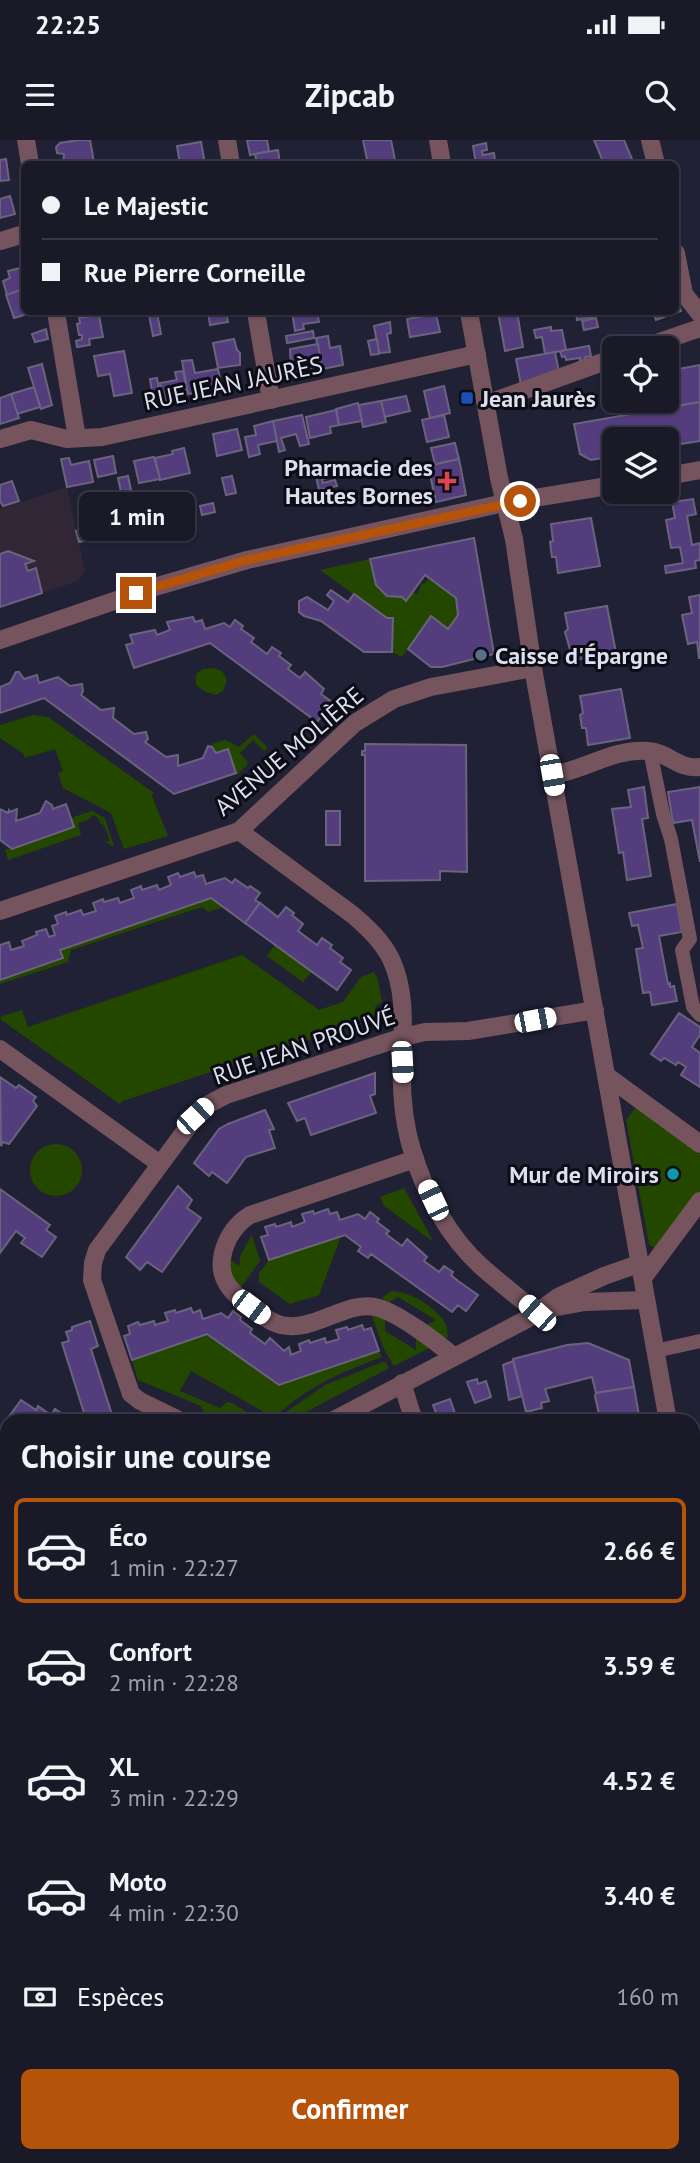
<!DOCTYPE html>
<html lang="fr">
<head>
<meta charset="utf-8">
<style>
	body { margin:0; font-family:"PT Sans",sans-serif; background:#222230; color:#f1f3f6; height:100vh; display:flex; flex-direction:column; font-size:26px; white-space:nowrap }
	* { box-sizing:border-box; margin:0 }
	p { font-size:23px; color:#9fa0a8 }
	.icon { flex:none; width:38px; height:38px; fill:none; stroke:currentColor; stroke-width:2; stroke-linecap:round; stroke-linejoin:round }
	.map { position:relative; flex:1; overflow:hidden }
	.side { position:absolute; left:0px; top:1274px; width:700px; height:749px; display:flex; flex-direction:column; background:#191928; border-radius:21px 21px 0 0; box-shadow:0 2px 5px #0004,0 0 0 2px #373845 }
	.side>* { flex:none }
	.banner { position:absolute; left:21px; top:21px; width:658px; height:154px; border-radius:10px; box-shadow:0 2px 5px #0004,0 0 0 2px #373845; display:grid; align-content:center; height:154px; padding:0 21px; background:#191928 }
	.tools { position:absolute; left:602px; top:196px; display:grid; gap:14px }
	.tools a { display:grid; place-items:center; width:77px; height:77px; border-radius:10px; background:#191928; box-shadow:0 2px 5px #0004,0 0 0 2px #373845; font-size:35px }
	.end { position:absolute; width:32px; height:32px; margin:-16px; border:9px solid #b45309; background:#fff; box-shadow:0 0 0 4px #fff }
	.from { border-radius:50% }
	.bubble { position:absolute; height:49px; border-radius:10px; background:#191928; box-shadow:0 2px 5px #0004,0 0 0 2px #373845; font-size:23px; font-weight:600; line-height:49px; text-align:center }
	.car { position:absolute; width:21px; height:42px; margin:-21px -10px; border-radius:9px; box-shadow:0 0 5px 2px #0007; background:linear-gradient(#fff 24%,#345 0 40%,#fff 0 76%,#345 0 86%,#fff 0) }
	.banner b { display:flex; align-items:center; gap:24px; height:66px; font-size:26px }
	.banner b+b { border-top:2px solid #373845 }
	.banner i { width:18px; height:18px; background:#f1f3f6 }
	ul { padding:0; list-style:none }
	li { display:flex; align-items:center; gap:21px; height:105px; margin:0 14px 10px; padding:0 7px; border:4px solid transparent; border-radius:10px }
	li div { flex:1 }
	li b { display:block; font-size:26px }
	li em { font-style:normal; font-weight:600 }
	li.current { border-color:#b45309 }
	li>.icon { width:63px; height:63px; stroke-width:1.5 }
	h2 { padding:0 21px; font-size:32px; line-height:84px }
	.pay { display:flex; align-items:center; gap:18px; height:77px; padding:0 21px; font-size:26px }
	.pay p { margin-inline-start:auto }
	.primary-button { display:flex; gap:14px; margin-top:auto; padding:14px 21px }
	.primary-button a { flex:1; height:80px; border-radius:10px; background:#b45309; color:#fff; font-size:28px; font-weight:600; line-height:80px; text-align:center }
	.status { display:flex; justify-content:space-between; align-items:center; height:49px; padding:0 35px; background:#191928; direction:ltr }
	.status svg { height:19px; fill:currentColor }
	header { display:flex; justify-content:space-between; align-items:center; height:91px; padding:0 21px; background:#191928; font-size:32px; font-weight:600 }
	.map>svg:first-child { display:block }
	.education { fill:#302635 }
	.green { fill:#244700 }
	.building { fill:#533d7d; stroke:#6a637d; stroke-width:2 }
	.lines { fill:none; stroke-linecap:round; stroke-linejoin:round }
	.pedestrian { stroke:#75545d; stroke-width:14 }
	.minor { stroke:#75545d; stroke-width:18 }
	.tertiary { stroke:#75545d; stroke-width:18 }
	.route { stroke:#b45309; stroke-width:9 }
	.transit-dot { fill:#1a4fb4; stroke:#0b0c15; stroke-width:2.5 }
	.health-dot { fill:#e0444e; stroke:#0b0c15; stroke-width:2.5 }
	.service-dot { fill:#5c6f8a; stroke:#0b0c15; stroke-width:2.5 }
	.culture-dot { fill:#0f9aa8; stroke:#0b0c15; stroke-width:2.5 }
	.labels { text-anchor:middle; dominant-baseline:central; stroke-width:6; stroke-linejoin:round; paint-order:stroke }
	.street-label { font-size:24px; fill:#dedfee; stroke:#0b0c15 }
	.poi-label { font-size:24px; font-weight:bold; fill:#dedfee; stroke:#0b0c15; text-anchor:start }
</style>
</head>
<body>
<div class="status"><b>22:25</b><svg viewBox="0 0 49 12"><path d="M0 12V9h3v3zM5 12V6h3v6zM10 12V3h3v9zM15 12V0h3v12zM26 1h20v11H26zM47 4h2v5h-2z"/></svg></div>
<header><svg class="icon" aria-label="menu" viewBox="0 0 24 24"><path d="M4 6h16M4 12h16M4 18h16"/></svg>Zipcab<svg class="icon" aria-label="search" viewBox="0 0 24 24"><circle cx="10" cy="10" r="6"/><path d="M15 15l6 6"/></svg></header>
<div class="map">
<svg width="700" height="2023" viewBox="0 0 700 2023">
	<rect width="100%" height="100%" fill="#212136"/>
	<polygon class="education" points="67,347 85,432 78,441 0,467 0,369"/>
	<g class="green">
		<polygon points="370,419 376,445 387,456 402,457 406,461 413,452 417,455 422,443 424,444 429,438 456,458 458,475 448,489 431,477 402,517 392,512 393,478 387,478 320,430"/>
		<polygon points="203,529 213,528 222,531 227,540 223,551 216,555 204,551 196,545 196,534"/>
		<polygon points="33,575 48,577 154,653 152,656 168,696 124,709 111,673 63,648 58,633 63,631 55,609 24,618 24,614 0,598 0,585"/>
		<polygon points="254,594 268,608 264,611 253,600 240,613 248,622 247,625 237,635 228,610 216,613 212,604 225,600 239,607"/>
		<polygon points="92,671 105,678 114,707 105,701 110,701 105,687 102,688 104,684 101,684 97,677 92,675 90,679 78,683 81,695 8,720 5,709 12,709 74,687 71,678"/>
		<polygon points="211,758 223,767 208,772 202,767 71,810 68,822 0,844 0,840 62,819 60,810"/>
		<polygon points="275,805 312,831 303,842 267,816"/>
		<polygon points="242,815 319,870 343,862 361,837 374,832 378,840 382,862 375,867 376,876 370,881 361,878 353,885 123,961 120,964 0,879 2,876 22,870 28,887"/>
		<polygon points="637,966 700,1014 700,1053 657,1110 649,1104 626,980"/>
		<circle cx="56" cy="1030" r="26"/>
		<polygon points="404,1048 432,1099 431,1100 384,1066 380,1057"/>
		<polygon points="252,1095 260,1121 239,1150 232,1144 227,1117 239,1126 241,1114"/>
		<polygon points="341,1096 319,1155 290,1164 259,1142 259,1133 269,1120"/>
		<path d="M 391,1151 C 410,1152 433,1165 444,1181 C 447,1185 447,1192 448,1197 L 443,1200 L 424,1187 L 436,1180 L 398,1157 L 386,1164 L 384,1163 L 383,1157 Z"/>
		<polygon points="370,1171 385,1176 385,1191 416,1210 416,1194 433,1206 394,1226 384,1209"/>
		<path d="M 207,1194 L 280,1245 L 379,1211 L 382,1217 C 348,1230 317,1242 289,1265 C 281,1272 274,1276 264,1272 L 191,1231 L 180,1251 L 220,1268 L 227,1262 L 232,1263 L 262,1281 L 208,1281 L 201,1266 L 138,1240 L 132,1220 Z"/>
		<polygon points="385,1221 389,1228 289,1281 273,1281 325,1245"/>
	</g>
	<g class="building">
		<polygon points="78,0 90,0 94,22 63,24 64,14 57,13 56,7 60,3"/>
		<polygon points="247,0 267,0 269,11 250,15"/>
		<polygon points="363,0 391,0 395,20 368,24"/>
		<polygon points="594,0 624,0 634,24 604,24"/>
		<polygon points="201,2 205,24 180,24 177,6"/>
		<polygon points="486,3 487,10 482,11 483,15 494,13 495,21 476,24 473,6"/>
		<polygon points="278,10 280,24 257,24 255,14"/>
		<polygon points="6,19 9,40 0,41 0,20"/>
		<polygon points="10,56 15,74 0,78 0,59"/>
		<polygon points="24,127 24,149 7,155 3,141 10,138 8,131"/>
		<polygon points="24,149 24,172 34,172 14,178 6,155"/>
		<polygon points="676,156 681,171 656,180 653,172 676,172"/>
		<polygon points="208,172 226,172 228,182 210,185"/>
		<polygon points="292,172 317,172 319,182 303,184 304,189 295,191"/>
		<polygon points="498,172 517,172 523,207 505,211"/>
		<polygon points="576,172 596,172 597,176 577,180"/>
		<polygon points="157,173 161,194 153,196 149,175"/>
		<polygon points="436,174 440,192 410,197 407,179"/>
		<polygon points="99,175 103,197 89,199 90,205 77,207 76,201 82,199 82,195 79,195 77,184 80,183 79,178"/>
		<polygon points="596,178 598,187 584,190 582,181"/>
		<polygon points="390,182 391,193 387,194 390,212 379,213 374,186"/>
		<polygon points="551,187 551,191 562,190 566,210 545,214 542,197 536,198 534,190"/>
		<polygon points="46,189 48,199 35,202 32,194"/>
		<polygon points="313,191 314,198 287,203 286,196"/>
		<polygon points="328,196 330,208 340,206 343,225 322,229 316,198"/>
		<polygon points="234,199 237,210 240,213 240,225 218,228 213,203"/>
		<polygon points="377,199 379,214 371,215 368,201"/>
		<polygon points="318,204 321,226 296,231 291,229 290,209"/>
		<polygon points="589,206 591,216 585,217 585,220 580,221 580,218 566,220 565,216 562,217 560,211"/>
		<polygon points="124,211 132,253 114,256 110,234 98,236 94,216"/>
		<polygon points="555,212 559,232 521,245 516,219"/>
		<polygon points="192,220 195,233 218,229 222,248 188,254 182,221"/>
		<polygon points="42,224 52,265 41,269 28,228"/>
		<polygon points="700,225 700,262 638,273 636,261 667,261 667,231"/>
		<polygon points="183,231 188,254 179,256 180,259 154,264 150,239 157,238 159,250 161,249 160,243 177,240 175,232"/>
		<polygon points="444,246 450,273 430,278 424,251"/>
		<polygon points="34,247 40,267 17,274 11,254"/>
		<polygon points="11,254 19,278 0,284 0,258"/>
		<polygon points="406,256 410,271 384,277 381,261"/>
		<polygon points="381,261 386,282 363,287 359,265"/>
		<polygon points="700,262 700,301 667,306 667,299 614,299 614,316 591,320 580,314 574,284"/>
		<polygon points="358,263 362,281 339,285 336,269"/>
		<polygon points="336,270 339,285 330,287 331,293 310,298 306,277"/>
		<polygon points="302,275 309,304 300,306 296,294 281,298 285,310 279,312 273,281"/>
		<polygon points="444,275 449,297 427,302 422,280"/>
		<polygon points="273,281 277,301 258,305 260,314 249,317 245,297 256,295 254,286"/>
		<polygon points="237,289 242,310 217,316 213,294"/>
		<polygon points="455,303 459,319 435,324 431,308"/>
		<polygon points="184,308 190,333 160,340 155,318 173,314 172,311"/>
		<polygon points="113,316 116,333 98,337 94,320"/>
		<polygon points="154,317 160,339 139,343 134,321"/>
		<polygon points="69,318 71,325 89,321 93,342 67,347 61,319"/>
		<polygon points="459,319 466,355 436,362 428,326"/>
		<polygon points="326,329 328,338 322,339 323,343 335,340 337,346 319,350 315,332"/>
		<polygon points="128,336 131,350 121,352 118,338"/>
		<polygon points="232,336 236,353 226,355 222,338"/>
		<polygon points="12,341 19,361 3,366 0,361 0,345"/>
		<polygon points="693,359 696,374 687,376 692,405 700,403 700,420 695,421 696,428 666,433 665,426 683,423 680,407 671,408 666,380 675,378 672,362"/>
		<polygon points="213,363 215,372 202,375 200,366"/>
		<polygon points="591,378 600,426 558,433 556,417 552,417 550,402 553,401 551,384"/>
		<polygon points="107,384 109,396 79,402 76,391"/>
		<polygon points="474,398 494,514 442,527 431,527 408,509 431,476 448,489 458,475 456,458 425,435 406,461 402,457 387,456 376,445 370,419"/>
		<polygon points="8,411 34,421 25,424 28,431 36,428 42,453 0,467 0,414"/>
		<polygon points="331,450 348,462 354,454 387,478 393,478 392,512 364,512 321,481 304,476 299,472 299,461 307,457 328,470 334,461 327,455"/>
		<polygon points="700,455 700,518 699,518 697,502 688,504 682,475 692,473 689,457"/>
		<polygon points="607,466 616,513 573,520 565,492 568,489 565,473"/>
		<polygon points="193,477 195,482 202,480 205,489 224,483 230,487 235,480 243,486 241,489 254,498 251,502 267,514 272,507 281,513 279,516 291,525 288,529 300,538 305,532 324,549 321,554 332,562 317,582 210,503 134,528 126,505 133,503 130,495 155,490 157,495 170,490 167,482"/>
		<polygon points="16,532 19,532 24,539 37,535 39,543 58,537 70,546 82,544 83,551 81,555 101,570 114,568 113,578 134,594 146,592 148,599 145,602 166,617 178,615 178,626 203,618 208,606 212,607 216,613 228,609 236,633 174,654 44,558 0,573 0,547 10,543"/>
		<polygon points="621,549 630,598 588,605 586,588 582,588 580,575 583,573 580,556"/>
		<polygon points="365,604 466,605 467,732 440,731 440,740 365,741 365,615 362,615 362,611 365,611"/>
		<polygon points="644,647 648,678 642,679 651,736 627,740 623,712 619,713 612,669 631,667 628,650"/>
		<polygon points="700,647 700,722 692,680 673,683 668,652"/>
		<polygon points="46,661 52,665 53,669 66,664 74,687 12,709 0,700 0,669 8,673 9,670 10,672 17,669 16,681 40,673"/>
		<rect x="326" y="671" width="14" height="34"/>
		<polygon points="194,732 196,737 203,735 206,744 225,738 232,743 235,739 248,748 250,746 260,753 255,760 260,763 245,783 211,758 60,810 63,818 0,840 0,805 9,802 11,810 24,806 22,801 37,795 36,792 46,789 49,797 55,795 52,786 58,784 55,776 66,772 67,775 81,770 83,775 96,771 93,763 103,759 104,762 118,758 120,763 134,758 131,750 141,746 142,750 157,745 159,750 171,745 168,737 178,733 180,737"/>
		<polygon points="260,763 278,777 286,767 294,773 292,775 303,784 298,791 317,805 322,798 332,805 330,808 343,818 340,822 351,830 337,850 245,783"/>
		<polygon points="677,764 682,792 659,796 668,844 670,843 670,847 674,846 677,861 652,865 650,852 643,853 636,809 643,808 638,785 632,786 629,773"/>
		<polygon points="679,873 700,887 700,895 692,907 700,913 700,947 681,935 686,927 678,922 676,925 664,918 661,921 651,914"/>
		<polygon points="375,933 375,954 370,956 376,973 311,995 305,978 297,981 288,963"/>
		<polygon points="0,937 16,948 19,945 36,957 33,961 37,966 9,1004 3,1002 1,1006"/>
		<polygon points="265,970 274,989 269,990 275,1008 246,1017 227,1043 212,1032 209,1036 194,1023 219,989 228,984"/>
		<polygon points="178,1046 192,1060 187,1068 201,1078 162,1132 147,1122 140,1130 126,1117"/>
		<polygon points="0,1049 50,1085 46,1090 56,1097 42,1117 21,1103 25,1098 16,1091 0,1113"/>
		<polygon points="328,1069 330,1074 337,1072 340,1080 358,1074 365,1079 370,1072 379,1079 377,1082 389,1091 386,1094 402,1106 407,1099 427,1117 424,1121 439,1132 444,1126 453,1132 451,1135 458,1141 478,1155 466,1171 458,1165 452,1172 371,1114 368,1118 358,1111 361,1107 345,1095 269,1120 261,1097 268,1095 265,1087 275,1084 276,1087 291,1082 292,1087 305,1082 302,1074 313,1071 314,1074"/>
		<polygon points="191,1168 193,1173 200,1170 203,1179 221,1173 228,1178 233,1171 241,1177 240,1180 252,1189 250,1193 265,1204 270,1198 284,1211 289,1207 291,1215 301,1211 299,1204 309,1200 310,1203 325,1198 326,1203 339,1199 336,1190 347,1187 348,1190 362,1185 364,1190 371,1188 379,1211 279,1245 207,1194 132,1220 124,1196 130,1194 128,1186 138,1182 140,1185 154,1181 155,1185 168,1181 165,1173 175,1170 176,1173"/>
		<polygon points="90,1181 98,1206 91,1209 114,1281 59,1281 51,1275 55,1269 71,1280 85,1276 62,1203 69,1201 66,1192 72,1190 72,1187"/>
		<polygon points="588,1203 629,1220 634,1247 596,1253 592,1237 545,1249 549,1261 541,1263 542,1268 526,1272 513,1219 567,1205"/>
		<polygon points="513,1221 522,1256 509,1260 503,1225"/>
		<polygon points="477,1239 478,1244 486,1241 491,1257 475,1263 467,1242"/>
		<polygon points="634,1247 640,1281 610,1281 609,1277 600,1279 595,1256 596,1253"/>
		<polygon points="450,1259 456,1276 439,1281 433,1265"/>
		<polygon points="21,1260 36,1270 38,1266 59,1281 7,1281 7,1343 0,1352 0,1289"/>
		<polygon points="7,1583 7,1610 0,1613 0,1586"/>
		<polygon points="698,1631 700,1631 700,1670 693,1672 693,1636 699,1635"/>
		<polygon points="7,1745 7,1769 0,1772 0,1748"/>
		<polygon points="693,1790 700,1795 700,1854 695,1862 693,1860"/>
		<polygon points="693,1860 700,1865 700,2023 551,2023 556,2016 693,2016"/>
		<polygon points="7,1919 7,1975 0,1978 0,1926 2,1925 1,1922"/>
		<polygon points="57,2016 65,2016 69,2023 35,2023 40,2021 42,2023"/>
		<polygon points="203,2016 219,2016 222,2023 234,2017 237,2023 207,2023"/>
	</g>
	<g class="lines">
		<g class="pedestrian">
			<polyline points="650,611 663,674 671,699 690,799 682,810 693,867 700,875"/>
			<polyline points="655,1211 700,1201"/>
		</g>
		<g class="minor">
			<polyline points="26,0 30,24"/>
			<polyline points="227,0 231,24"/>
			<polyline points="650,0 656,24"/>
			<polyline points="0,101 24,94"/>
			<polyline points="676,113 684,154 700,174"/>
			<polyline points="56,172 77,298"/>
			<polyline points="256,172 271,260"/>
			<polyline points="642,208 700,188"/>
			<polyline points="486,264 614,218"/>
			<polyline points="0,299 31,290 67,299 102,297 477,214"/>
			<polyline points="667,336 700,330"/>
			<polyline points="0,500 158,446 247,420 504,363 614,345"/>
			<path d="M 552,635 C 585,630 614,608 648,611 C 668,612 679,630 700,627"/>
			<path d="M 239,691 L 353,775 C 368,788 382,801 391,819 C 406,851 403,886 402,920 C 401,950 403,981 412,1010 C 425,1054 449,1098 483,1128 C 501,1144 520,1158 537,1173"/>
			<polyline points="0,771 239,691 355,583 394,559 431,547 533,528"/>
			<polyline points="0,909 160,1024"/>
			<polyline points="607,936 700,1004"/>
			<path d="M 415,1019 L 250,1075 C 236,1084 227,1097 223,1113 C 218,1133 226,1147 241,1159 C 253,1168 266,1181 281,1185 C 315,1193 348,1158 379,1168 C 401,1175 437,1202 454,1217"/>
			<polyline points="643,1138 700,1061"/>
			<polyline points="402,1243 414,1281"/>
			<polyline points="181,1281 140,1261 131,1254 92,1140 93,1123 97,1110 196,976 209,964 226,955 403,897 425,892 468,891 595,870"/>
			<polyline points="0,1691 7,1705"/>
			<polyline points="693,1701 700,1700"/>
			<polyline points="0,2003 7,2000"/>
		</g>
		<g class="tertiary">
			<polyline points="438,0 442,24"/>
			<polyline points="469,172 499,338 514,399 533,528 668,1281"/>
			<polyline points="552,1168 585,1162 645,1160"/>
			<polyline points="332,1281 529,1178 558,1157 604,1136 641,1123"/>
			<polyline points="693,1418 700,1457"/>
			<polyline points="0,1438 7,1435"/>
		</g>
	</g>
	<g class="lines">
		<polyline class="route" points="136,453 247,420 520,361"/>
	</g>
	<rect class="transit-dot" x="460" y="251" width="14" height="14" rx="3.5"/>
	<path class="health-dot" d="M443.5 330.5h7v7h7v7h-7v7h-7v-7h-7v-7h7z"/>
	<circle class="service-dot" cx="481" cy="515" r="7"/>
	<circle class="culture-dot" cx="673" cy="1034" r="7"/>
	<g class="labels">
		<g class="street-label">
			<text transform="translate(233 243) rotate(-12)">RUE JEAN JAURÈS</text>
			<text transform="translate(289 611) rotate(-40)">AVENUE MOLIÈRE</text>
			<text transform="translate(304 906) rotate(-19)">RUE JEAN PROUVÉ</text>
		</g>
		<g class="poi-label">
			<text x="481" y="258">Jean Jaurès</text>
			<text x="433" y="327" text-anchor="end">Pharmacie des<tspan x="433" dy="28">Hautes Bornes</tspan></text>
			<text x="495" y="515">Caisse d'Épargne</text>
			<text x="659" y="1034" text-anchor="end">Mur de Miroirs</text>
		</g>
	</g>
</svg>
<div class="tools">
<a><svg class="icon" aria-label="locate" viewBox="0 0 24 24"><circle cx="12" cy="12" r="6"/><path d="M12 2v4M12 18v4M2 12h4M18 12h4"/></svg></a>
<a><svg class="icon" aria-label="layers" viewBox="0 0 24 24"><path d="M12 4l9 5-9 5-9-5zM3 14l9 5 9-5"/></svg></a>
</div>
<i class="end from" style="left:520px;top:361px"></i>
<i class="end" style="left:136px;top:453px"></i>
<div class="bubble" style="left:79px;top:352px;width:116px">1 min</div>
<i class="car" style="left:552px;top:635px;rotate:170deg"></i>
<i class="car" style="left:535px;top:880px;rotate:79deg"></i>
<i class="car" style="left:402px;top:922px;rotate:177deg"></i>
<i class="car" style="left:195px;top:976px;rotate:47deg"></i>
<i class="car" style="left:433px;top:1060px;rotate:335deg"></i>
<i class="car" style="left:251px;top:1167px;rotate:127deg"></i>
<i class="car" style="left:537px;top:1173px;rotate:312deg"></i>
<div class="banner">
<b><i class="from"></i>Le Majestic</b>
<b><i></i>Rue Pierre Corneille</b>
</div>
<section class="side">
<h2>Choisir une course</h2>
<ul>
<li class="current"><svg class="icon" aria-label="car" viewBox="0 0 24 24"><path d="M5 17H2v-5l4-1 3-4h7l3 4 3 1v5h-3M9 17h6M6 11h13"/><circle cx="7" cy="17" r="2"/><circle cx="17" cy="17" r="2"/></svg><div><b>Éco</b><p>1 min · 22:27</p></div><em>2.66 €</em></li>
<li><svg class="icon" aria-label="car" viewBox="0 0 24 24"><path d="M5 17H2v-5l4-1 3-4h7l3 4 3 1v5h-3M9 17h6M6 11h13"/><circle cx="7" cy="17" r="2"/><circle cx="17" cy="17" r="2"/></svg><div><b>Confort</b><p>2 min · 22:28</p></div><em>3.59 €</em></li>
<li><svg class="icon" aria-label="car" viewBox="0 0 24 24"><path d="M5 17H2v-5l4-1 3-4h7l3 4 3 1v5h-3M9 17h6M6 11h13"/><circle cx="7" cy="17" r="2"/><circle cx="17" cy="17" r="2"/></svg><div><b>XL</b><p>3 min · 22:29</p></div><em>4.52 €</em></li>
<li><svg class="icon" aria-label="car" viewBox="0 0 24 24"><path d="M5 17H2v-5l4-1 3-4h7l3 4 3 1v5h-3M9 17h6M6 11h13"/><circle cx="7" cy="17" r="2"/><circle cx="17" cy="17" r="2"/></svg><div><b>Moto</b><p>4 min · 22:30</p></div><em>3.40 €</em></li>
</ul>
<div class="pay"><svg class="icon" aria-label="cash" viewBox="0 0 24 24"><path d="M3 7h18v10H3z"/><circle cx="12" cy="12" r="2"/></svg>Espèces<p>160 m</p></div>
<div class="primary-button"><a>Confirmer</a></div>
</section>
</div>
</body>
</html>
